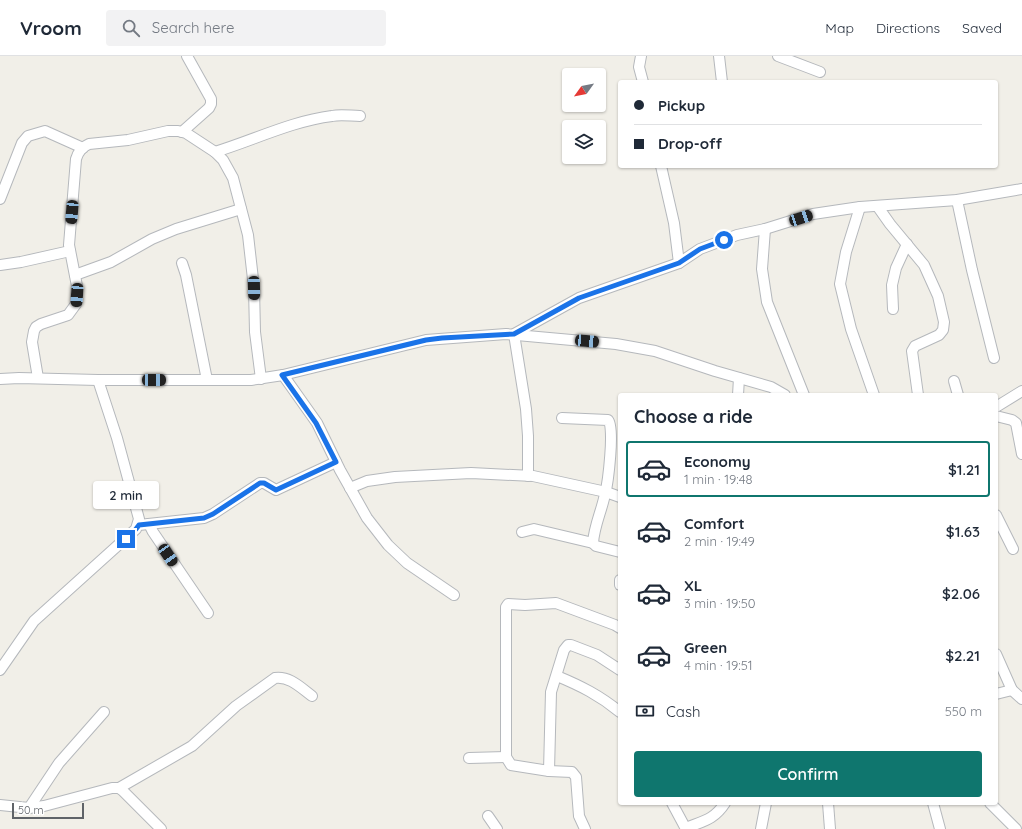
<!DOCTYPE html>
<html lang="en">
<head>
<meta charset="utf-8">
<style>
	body { margin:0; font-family:Quicksand,sans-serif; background:#f2f2f3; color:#1f2937; height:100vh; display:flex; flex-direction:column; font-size:15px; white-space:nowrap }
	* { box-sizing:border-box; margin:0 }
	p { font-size:13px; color:#747a83 }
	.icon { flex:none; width:22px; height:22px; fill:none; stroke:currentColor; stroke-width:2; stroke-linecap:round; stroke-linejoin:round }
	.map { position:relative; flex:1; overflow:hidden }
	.sheet { position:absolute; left:618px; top:337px; width:380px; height:412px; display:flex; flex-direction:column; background:#fff; border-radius:4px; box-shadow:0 1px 3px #0004 }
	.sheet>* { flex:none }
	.top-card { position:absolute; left:618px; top:24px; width:380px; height:88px; border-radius:4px; box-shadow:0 1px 3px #0004; display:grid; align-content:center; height:88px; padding:0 16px; background:#fff }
	.needle { width:26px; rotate:237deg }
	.buttons { position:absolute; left:562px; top:12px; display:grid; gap:8px }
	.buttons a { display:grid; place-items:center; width:44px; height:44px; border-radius:4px; background:#fff; box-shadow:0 1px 3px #0004; font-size:20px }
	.scale { position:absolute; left:12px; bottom:10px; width:72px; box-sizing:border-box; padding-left:4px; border:2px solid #5f6368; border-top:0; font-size:11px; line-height:14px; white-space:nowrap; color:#5f6368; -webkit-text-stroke:3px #fff; paint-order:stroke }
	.end { position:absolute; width:18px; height:18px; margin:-9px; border:5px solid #1a73e8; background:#fff; box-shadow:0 0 0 2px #fff }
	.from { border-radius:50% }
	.bubble { position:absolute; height:28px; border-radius:4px; background:#fff; box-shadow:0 1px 3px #0004; font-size:13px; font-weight:600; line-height:28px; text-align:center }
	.car { position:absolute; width:12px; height:24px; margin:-12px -6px; border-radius:5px; box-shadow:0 0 3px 1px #0007; background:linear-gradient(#222 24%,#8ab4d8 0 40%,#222 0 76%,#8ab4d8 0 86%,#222 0) }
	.top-card b { display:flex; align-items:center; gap:14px; height:38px; font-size:15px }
	.top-card b+b { border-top:1px solid #e0e1e3 }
	.top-card i { width:10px; height:10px; background:#1f2937 }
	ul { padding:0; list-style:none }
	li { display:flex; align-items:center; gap:12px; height:56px; margin:0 8px 6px; padding:0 8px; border:2px solid transparent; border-radius:4px }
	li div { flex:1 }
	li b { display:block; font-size:15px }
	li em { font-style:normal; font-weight:600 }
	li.on { border-color:#0f766e }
	li>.icon { width:36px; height:36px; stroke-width:1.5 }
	h2 { padding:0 16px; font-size:18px; line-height:48px }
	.pay { display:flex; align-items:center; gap:10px; height:44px; padding:0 16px; font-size:15px }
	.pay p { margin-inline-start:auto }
	.primary-button { display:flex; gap:8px; margin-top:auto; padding:8px 16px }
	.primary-button a { flex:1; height:46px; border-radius:4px; background:#0f766e; color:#fff; font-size:16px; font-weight:600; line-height:46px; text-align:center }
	header { display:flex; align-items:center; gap:24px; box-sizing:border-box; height:56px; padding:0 20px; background:#fff; border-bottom:1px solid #e0e1e3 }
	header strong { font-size:19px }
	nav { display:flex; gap:22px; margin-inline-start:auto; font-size:14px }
	.search { width:280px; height:36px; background:#f2f2f3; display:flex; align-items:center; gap:10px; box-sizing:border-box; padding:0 14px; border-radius:4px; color:#747a83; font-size:15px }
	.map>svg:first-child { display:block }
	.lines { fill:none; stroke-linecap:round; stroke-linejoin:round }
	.street-casing { stroke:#b5b8bc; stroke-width:12 }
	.street { stroke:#fff; stroke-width:10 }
	.route { stroke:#1a73e8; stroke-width:5 }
</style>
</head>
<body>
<header>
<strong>Vroom</strong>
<div class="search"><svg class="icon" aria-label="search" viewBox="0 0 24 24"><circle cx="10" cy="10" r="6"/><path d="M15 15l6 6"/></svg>Search here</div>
<nav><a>Map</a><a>Directions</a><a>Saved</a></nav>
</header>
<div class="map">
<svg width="1022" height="773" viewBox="0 0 1022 773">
	<rect width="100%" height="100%" fill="#f1efe8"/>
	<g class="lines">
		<g class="street-casing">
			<g id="street">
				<polyline points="641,0 639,11 643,26"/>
				<polyline points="719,0 722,26"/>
				<polyline points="778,0 820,16"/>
				<polyline points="182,76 209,52 211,48 211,43 187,0"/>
				<path d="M 215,96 C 254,84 292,65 332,60 C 341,58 351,60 360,60"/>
				<polyline points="661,110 674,167 679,207"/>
				<polyline points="0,143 22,87 28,80 45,75 83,92"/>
				<polyline points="957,144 972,214 994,302"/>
				<polyline points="860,151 846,196 840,228 851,273 874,339"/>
				<polyline points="878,151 890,168 924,209 938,240 944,266 943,274 939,279 915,290 912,295 918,339"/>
				<polyline points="765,173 762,213 767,246 804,339"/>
				<polyline points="182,207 186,219 207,324"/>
				<polyline points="0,209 21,206 70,195"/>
				<polyline points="75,219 111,206 152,183 176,173 241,153"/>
				<polyline points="893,253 892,229 896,212 907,188"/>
				<polyline points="283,319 317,367 340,414 367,462 388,489 407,507 454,539"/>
				<path d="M 38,322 L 32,286 L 34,275 L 36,271 L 41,268 L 68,259 L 76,248 L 77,230 L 69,189 L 76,103 C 78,96 82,91 89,88 L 128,84 L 168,75 L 178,75 L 186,77 L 215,96 L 223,104 L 233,122 L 248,179 L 254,232 L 255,276 L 261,323"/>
				<polyline points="0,323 19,322 98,324 251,324 283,319 426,284 506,278 616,288 655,295 715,315 771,331 785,339"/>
				<polyline points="954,325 958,339"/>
				<polyline points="738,339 739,322"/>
				<polyline points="996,351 1022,335"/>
				<polyline points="996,360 1012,364 1016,367 1022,398"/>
				<path d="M 562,362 L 608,364 C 615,371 608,427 605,438 C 602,454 594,470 593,487 L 596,490 L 620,496"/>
				<polyline points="528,420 528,380 526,353 514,278 579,242 679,207 700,193 737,179 765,173 813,158 860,151 957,144 1022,133"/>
				<polyline points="350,432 367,425 395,421 471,417 533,420 606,436 620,441"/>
				<polyline points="996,459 1013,493"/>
				<polyline points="149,468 153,476 208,557"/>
				<polyline points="139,469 204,462 213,458 260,427 264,427 276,434 336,406"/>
				<polyline points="522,476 534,473 593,487"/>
				<polyline points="620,524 620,529"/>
				<polyline points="996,598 1012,634 1022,643"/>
				<polyline points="0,614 34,565 136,473 139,463 117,382 98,324"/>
				<path d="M 557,620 C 581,630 599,639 620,656"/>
				<polyline points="996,638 1012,634"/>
				<polyline points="469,702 506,701"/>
				<polyline points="549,715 551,636 564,594 568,589 571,589 597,599 620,614"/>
				<path d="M 119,732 L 192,690 L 236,650 L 275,622 C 290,620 301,632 312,640"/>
				<polyline points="672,747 686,773"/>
				<polyline points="828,747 830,773"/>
				<polyline points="933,747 940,773"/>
				<polyline points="990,747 1016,773"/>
				<polyline points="0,749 29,752 44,750 112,732 119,732 123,735 161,773"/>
				<polyline points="29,752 59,707 104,656"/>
				<polyline points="488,760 497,773"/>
				<path d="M 686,772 C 703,765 714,764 725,747"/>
				<polyline points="585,773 579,760 576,721 572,716 549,715 511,709 506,701 506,551 508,548 525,549 556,547 615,569 620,572"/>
				<polyline points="761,773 766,747"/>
			</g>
		</g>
		<use href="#street" class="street"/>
	</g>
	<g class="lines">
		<polyline class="route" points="126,483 136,473 139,469 204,462 213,458 260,427 264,427 276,434 336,406 316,367 282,319 426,284 442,282 514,278 579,242 679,207 700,193 724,184"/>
	</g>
</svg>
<div class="buttons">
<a><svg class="needle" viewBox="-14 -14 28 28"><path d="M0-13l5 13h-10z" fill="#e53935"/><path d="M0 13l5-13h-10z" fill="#747a83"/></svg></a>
<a><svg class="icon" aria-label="layers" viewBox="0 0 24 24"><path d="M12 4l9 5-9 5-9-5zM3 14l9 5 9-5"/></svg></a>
</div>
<div class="scale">50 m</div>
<i class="end from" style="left:724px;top:184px"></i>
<i class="end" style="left:126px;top:483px"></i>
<div class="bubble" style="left:93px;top:425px;width:66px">2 min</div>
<i class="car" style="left:72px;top:156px;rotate:185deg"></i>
<i class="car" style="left:801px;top:162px;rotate:72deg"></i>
<i class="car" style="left:254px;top:232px;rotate:179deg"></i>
<i class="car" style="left:77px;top:239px;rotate:184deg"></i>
<i class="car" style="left:587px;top:285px;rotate:95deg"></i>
<i class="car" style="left:154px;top:324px;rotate:90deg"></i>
<i class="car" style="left:168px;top:499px;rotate:146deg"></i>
<div class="top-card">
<b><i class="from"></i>Pickup</b>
<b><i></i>Drop-off</b>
</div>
<section class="sheet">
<h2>Choose a ride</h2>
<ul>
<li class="on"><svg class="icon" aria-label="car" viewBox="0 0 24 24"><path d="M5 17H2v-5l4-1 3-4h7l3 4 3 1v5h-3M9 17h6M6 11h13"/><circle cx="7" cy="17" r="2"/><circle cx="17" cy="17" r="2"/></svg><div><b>Economy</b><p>1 min · 19:48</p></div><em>$1.21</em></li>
<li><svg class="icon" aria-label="car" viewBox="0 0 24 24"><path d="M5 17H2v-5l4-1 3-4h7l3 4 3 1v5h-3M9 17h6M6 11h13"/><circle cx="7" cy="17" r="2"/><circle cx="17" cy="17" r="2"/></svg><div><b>Comfort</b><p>2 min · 19:49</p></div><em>$1.63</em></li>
<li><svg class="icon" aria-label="car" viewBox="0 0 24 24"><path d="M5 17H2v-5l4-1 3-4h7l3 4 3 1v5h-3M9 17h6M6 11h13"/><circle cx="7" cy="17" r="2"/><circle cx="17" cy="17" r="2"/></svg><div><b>XL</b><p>3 min · 19:50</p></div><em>$2.06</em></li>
<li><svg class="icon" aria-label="car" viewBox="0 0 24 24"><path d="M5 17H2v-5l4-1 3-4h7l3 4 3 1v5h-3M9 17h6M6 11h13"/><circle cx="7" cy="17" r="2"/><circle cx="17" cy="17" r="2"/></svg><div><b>Green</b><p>4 min · 19:51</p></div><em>$2.21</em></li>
</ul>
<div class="pay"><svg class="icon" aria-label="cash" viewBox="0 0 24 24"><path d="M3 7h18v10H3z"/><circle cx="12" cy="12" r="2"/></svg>Cash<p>550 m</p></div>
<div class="primary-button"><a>Confirm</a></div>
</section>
</div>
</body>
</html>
